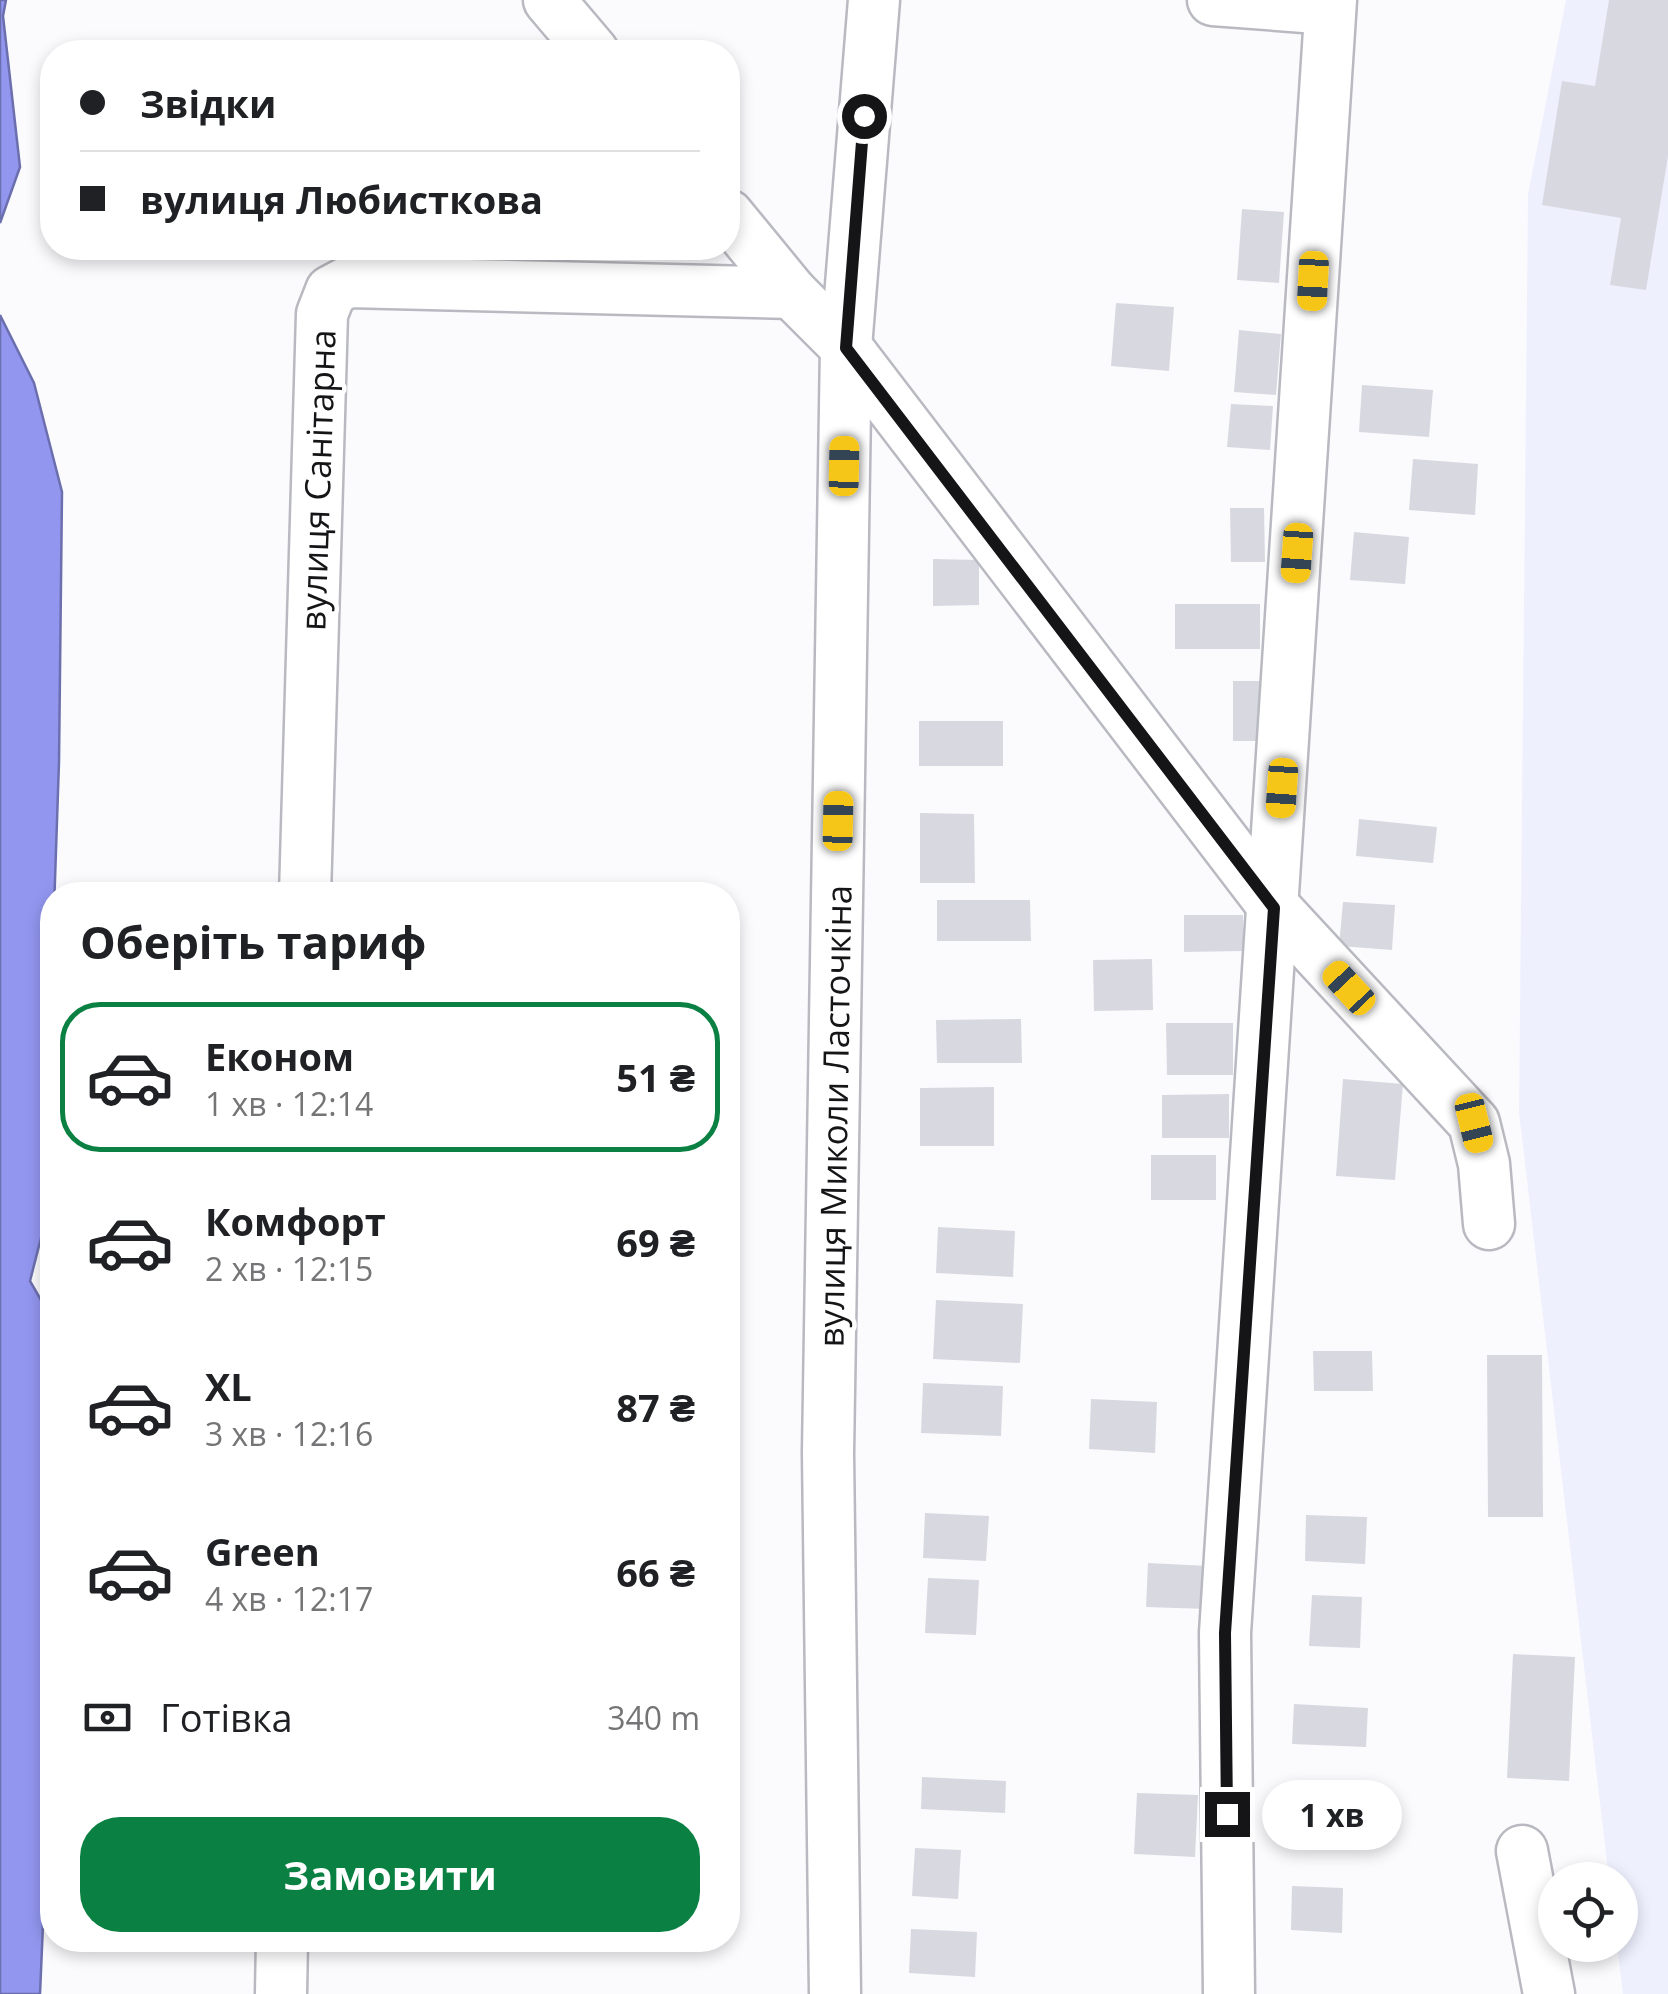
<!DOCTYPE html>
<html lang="uk">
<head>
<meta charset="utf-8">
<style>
	body { margin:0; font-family:"Open Sans",sans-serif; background:#f6f6f6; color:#202124; height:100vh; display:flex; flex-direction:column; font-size:38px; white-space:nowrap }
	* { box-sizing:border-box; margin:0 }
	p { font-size:32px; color:#757577 }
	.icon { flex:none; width:55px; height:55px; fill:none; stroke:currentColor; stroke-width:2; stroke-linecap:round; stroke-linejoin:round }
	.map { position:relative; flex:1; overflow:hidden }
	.drawer { position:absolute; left:40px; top:882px; width:700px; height:1070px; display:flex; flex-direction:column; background:#fff; border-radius:40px; box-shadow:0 5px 15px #0003 }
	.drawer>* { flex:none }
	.guide { position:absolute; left:40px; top:40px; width:700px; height:220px; border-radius:40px; box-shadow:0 5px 15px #0003; display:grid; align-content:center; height:220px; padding:0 40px; background:#fff }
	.tools { position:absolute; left:1538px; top:1862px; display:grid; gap:20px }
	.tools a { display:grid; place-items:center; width:100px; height:100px; border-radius:50%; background:#fff; box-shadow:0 5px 15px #0003; font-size:50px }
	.end { position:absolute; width:45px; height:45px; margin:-22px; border:12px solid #151518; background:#fff; box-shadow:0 0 0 5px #fff }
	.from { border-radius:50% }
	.bubble { position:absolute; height:70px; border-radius:35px; background:#fff; box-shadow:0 5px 15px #0003; font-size:32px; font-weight:700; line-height:70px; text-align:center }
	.car { position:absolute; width:30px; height:60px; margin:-30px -15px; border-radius:12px; box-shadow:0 0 8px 2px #0007; background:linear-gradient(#f5c518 24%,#345 0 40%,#f5c518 0 76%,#345 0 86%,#f5c518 0) }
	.guide b { display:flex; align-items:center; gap:35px; height:95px; font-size:38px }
	.guide b+b { border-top:2px solid #e0e0e0 }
	.guide i { width:25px; height:25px; background:#202124 }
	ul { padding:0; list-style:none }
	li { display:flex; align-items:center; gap:30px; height:150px; margin:0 20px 15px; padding:0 20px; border:5px solid transparent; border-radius:40px }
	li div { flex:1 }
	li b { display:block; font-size:38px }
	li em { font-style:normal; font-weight:700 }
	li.active { border-color:#0b8043 }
	li>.icon { width:90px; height:90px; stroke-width:1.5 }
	h2 { padding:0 40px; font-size:45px; line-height:120px }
	.pay { display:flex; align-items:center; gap:25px; height:110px; padding:0 40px; font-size:38px }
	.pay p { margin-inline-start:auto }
	.primary-button { display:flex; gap:20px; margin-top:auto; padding:20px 40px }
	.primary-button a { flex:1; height:115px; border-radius:40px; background:#0b8043; color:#fff; font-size:40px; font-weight:700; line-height:115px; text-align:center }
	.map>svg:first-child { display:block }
	.built { fill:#eef0fe }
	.water { fill:#9296ef; stroke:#6c6fae; stroke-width:2.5 }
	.building { fill:#d8d9e0 }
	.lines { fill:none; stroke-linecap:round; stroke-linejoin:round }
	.minor-casing { stroke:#b9bac1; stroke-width:55 }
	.minor { stroke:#fff; stroke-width:50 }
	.route { stroke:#151518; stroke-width:12 }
	.labels { text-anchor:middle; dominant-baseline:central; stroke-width:9; stroke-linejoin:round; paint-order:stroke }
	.street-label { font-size:35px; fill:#151518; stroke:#fff }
</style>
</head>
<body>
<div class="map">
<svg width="1668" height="1994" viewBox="0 0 1668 1994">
	<rect width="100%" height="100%" fill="#fbfbfe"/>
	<polygon class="built" points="1566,0 1668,0 1668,1994 1623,1994 1617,1945 1620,1945 1620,1880 1609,1880 1519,1112 1528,194"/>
	<g class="water">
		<polygon points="0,0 6,0 3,16 20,167 0,223"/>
		<polygon points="0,315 34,383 62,492 59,762 49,1057 52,1069 52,1195 30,1281 52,1319 52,1717 40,1994 0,1994"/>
	</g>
	<g class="building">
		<polygon points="1609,0 1668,0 1668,156 1646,290 1610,285 1621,218 1542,205 1562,81 1595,86"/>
		<polygon points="1242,209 1284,212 1279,283 1237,280"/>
		<polygon points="1116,303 1174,307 1169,371 1111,366"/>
		<polygon points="1239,330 1281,334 1276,395 1234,392"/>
		<polygon points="1362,385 1433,390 1429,437 1359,432"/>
		<polygon points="1231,404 1273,406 1270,450 1227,447"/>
		<polygon points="1413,459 1478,464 1475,515 1409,510"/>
		<polygon points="1230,508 1264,508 1265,562 1231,562"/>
		<polygon points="1354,532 1409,537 1405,584 1350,580"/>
		<polygon points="933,559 979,560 979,605 933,606"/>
		<rect x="1175" y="604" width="85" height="45"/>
		<rect x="1233" y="681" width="30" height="60"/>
		<rect x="919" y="721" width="84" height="45"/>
		<polygon points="920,813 974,814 975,883 920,883"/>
		<polygon points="1359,819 1437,827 1433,863 1356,856"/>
		<polygon points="937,900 1030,900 1031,941 937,941"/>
		<polygon points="1343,902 1395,905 1392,950 1339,946"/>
		<polygon points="1184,915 1243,915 1243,951 1184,952"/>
		<polygon points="1152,959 1153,1010 1094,1011 1093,960"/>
		<polygon points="1021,1019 1022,1063 937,1063 936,1020"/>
		<polygon points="1166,1023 1233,1023 1233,1075 1167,1075"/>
		<polygon points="1343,1079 1403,1084 1395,1180 1336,1176"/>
		<polygon points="994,1087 994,1146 920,1146 920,1088"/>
		<polygon points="1229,1094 1229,1138 1162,1138 1162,1095"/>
		<rect x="1151" y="1155" width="65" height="45"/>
		<polygon points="938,1227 1015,1231 1013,1277 936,1273"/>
		<polygon points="936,1300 1023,1304 1020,1363 933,1359"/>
		<polygon points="1313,1351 1372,1351 1373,1391 1314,1391"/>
		<polygon points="1487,1355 1542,1355 1543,1517 1488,1517"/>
		<polygon points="923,1383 1003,1386 1001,1436 921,1433"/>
		<polygon points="1091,1399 1157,1402 1155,1453 1089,1449"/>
		<polygon points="925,1513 989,1516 986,1561 923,1558"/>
		<polygon points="1306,1515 1367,1517 1365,1564 1305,1561"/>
		<polygon points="1148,1563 1208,1566 1207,1609 1146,1607"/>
		<polygon points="928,1578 979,1580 976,1635 925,1633"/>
		<polygon points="1312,1595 1362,1597 1360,1648 1309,1646"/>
		<polygon points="1513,1654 1575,1657 1569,1781 1507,1778"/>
		<polygon points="1294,1704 1368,1708 1366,1747 1292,1744"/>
		<polygon points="922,1777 1006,1781 1005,1813 921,1809"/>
		<polygon points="1137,1793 1198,1795 1195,1857 1134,1854"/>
		<polygon points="1296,1798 1374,1802 1372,1845 1294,1841"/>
		<polygon points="915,1848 961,1850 958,1899 912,1896"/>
		<polygon points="1292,1886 1343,1888 1342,1933 1291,1930"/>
		<polygon points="911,1929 977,1932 975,1977 909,1973"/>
	</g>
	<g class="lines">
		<g class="minor-casing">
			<g id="minor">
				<polyline points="549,0 593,52"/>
				<polyline points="1213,0 1330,9"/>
				<polyline points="728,215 792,293 846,347 1274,907 1474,1123 1484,1164 1489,1224"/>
				<polyline points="305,895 322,314 331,291 348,282 792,293"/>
				<polyline points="1522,1851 1549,1994"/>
				<polyline points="281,1994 282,1940"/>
				<polyline points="835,1994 828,1453 846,347 874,0"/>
				<polyline points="1229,1994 1225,1633 1331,0"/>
			</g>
		</g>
		<use href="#minor" class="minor"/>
	</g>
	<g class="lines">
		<polyline class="route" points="864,116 846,348 1274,908 1225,1633 1227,1814"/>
	</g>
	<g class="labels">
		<g class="street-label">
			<text transform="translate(317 480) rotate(-88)">вулиця Санітарна</text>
			<text transform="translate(834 1116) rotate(-89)">вулиця Миколи Ласточкіна</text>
		</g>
	</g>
</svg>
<div class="tools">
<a><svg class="icon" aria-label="locate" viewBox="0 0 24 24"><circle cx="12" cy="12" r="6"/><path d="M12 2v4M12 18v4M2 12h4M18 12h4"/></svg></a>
</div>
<i class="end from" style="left:864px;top:116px"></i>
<i class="end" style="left:1227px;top:1814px"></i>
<div class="bubble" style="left:1262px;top:1780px;width:140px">1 хв</div>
<i class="car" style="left:1313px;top:281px;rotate:183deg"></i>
<i class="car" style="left:844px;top:466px;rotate:1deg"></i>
<i class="car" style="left:1297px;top:553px;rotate:184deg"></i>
<i class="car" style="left:1282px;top:788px;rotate:184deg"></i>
<i class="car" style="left:838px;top:821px;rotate:1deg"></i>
<i class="car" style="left:1349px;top:988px;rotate:317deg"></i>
<i class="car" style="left:1474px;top:1123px;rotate:166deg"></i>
<div class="guide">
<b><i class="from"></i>Звідки</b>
<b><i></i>вулиця Любисткова</b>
</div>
<section class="drawer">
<h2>Оберіть тариф</h2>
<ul>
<li class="active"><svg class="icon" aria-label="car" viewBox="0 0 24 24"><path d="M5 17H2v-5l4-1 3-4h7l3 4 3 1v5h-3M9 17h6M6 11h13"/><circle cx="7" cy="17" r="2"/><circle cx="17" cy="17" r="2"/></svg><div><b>Економ</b><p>1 хв · 12:14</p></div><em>51 ₴</em></li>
<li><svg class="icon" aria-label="car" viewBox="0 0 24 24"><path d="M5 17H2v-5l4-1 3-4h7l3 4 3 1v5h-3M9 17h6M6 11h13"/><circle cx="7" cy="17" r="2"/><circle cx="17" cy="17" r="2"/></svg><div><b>Комфорт</b><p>2 хв · 12:15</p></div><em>69 ₴</em></li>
<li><svg class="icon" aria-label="car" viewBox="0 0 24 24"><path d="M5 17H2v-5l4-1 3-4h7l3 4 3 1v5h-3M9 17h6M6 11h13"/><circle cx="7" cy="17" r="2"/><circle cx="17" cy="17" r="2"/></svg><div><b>XL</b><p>3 хв · 12:16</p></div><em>87 ₴</em></li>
<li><svg class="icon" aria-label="car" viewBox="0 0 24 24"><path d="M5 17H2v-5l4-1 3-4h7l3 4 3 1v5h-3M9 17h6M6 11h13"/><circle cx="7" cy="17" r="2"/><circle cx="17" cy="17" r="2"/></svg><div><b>Green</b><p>4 хв · 12:17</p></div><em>66 ₴</em></li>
</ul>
<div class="pay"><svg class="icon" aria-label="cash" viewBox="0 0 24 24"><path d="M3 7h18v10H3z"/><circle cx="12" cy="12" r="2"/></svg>Готівка<p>340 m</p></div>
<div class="primary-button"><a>Замовити</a></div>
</section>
</div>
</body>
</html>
